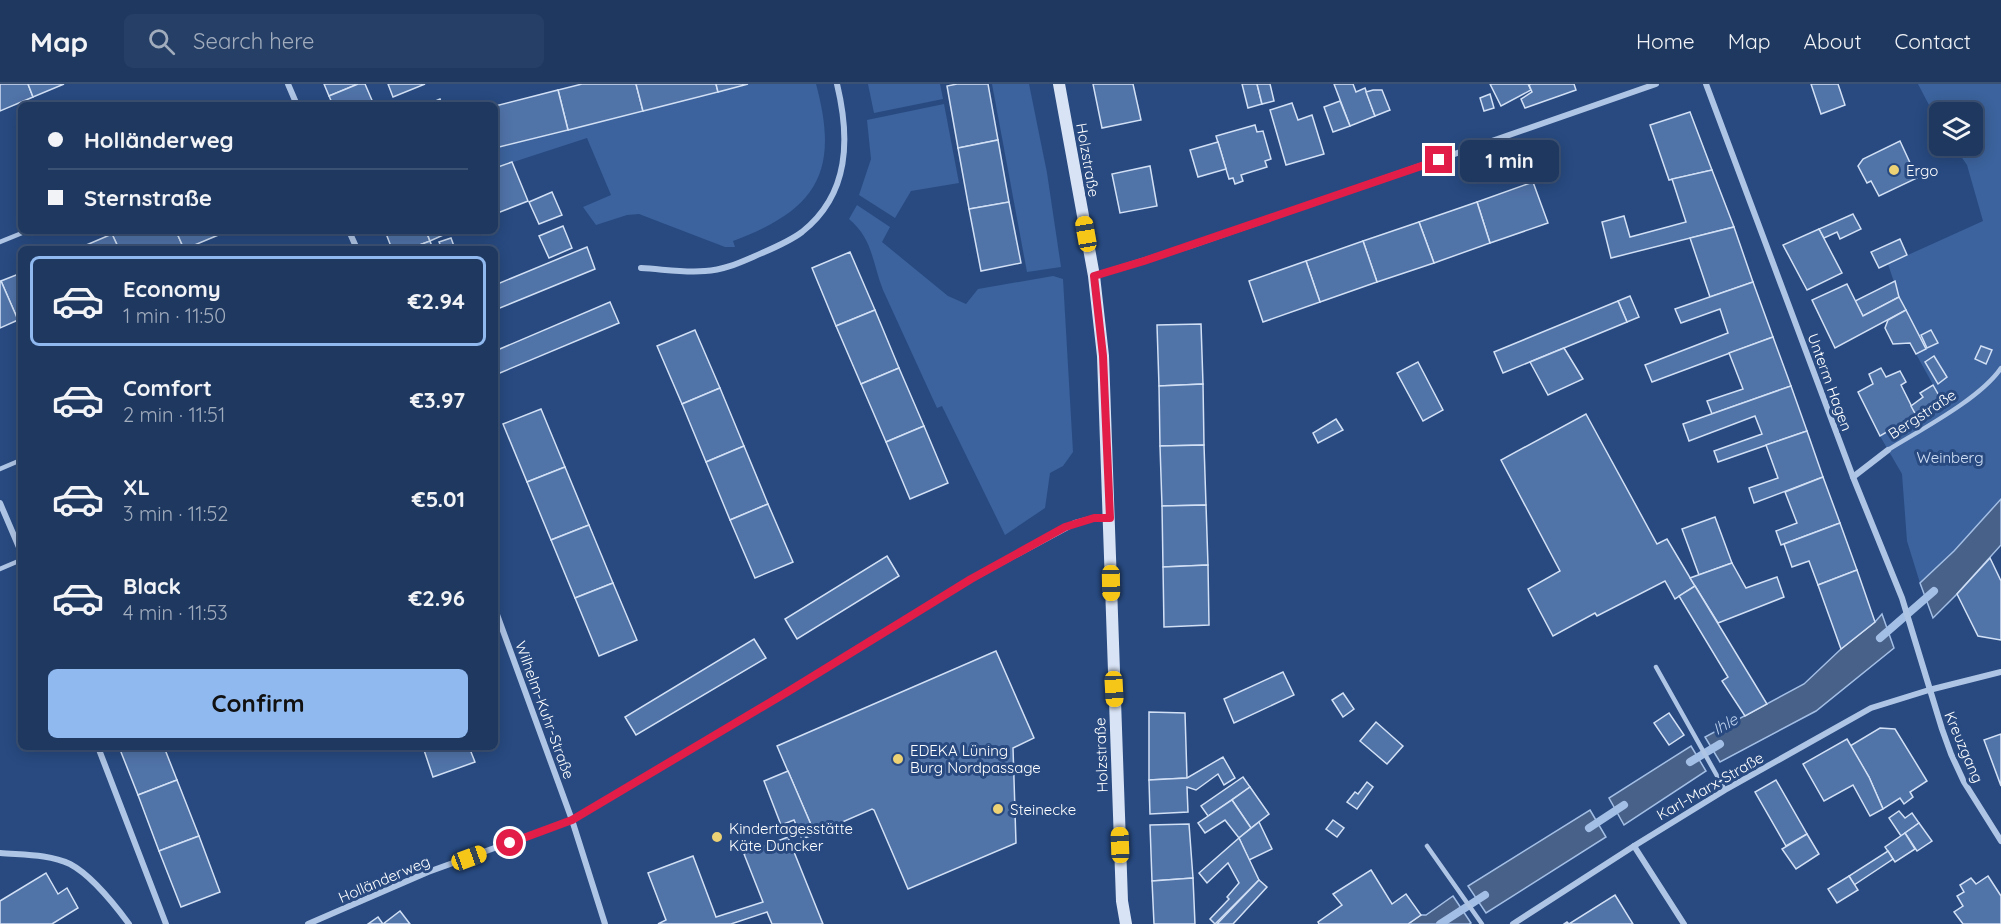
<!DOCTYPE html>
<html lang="en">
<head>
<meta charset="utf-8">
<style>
	body { margin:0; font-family:Quicksand,sans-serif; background:#263f66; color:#f1f3f6; height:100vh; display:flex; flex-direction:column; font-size:22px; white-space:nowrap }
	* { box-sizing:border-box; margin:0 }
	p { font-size:20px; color:#a1acbd }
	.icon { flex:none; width:33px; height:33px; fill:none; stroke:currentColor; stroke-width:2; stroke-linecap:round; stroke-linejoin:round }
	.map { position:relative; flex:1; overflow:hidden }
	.side { position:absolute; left:18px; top:162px; width:480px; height:504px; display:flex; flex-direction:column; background:#1e3860; border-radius:9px; box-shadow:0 3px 15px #0003,0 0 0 2px #3c5275 }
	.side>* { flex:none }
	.top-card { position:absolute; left:18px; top:18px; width:480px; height:132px; border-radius:9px; box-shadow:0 3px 15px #0003,0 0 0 2px #3c5275; display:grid; align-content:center; height:132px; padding:0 30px; background:#1e3860 }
	.tools { position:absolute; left:1929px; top:18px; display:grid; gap:12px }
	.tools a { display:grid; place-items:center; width:54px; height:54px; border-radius:9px; background:#1e3860; box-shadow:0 3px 15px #0003,0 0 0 2px #3c5275; font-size:30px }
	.end { position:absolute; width:27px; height:27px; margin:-14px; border:8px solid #e11d48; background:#fff; box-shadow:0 0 0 3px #fff }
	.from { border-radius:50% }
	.bubble { position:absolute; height:42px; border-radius:9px; background:#1e3860; box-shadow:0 3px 15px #0003,0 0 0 2px #3c5275; font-size:20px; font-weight:700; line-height:42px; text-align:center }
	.car { position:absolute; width:18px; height:36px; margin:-18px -9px; border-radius:8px; box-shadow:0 0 4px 2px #0007; background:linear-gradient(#f5c518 24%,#345 0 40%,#f5c518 0 76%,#345 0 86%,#f5c518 0) }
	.top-card b { display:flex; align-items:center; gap:21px; height:57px; font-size:22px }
	.top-card b+b { border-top:2px solid #3c5275 }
	.top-card i { width:15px; height:15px; background:#f1f3f6 }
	ul { padding:10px 0 0; list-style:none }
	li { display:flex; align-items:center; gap:18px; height:90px; margin:0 12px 9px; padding:0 18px; border:3px solid transparent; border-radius:9px }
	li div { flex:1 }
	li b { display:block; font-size:22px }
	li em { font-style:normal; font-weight:700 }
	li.active { border-color:#90b9f0 }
	li>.icon { width:54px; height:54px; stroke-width:1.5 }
	.button { display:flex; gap:12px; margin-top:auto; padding:12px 30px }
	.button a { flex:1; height:69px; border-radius:9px; background:#90b9f0; color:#111; font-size:24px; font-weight:700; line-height:69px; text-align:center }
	header { display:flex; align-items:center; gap:36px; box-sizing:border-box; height:84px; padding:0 30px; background:#1e3860; border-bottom:2px solid #3c5275 }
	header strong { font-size:28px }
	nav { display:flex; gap:33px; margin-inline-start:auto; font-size:21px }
	.search { width:420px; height:54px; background:#263f66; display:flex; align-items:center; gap:15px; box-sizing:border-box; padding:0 21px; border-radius:9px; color:#a1acbd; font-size:22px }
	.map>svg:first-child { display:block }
	.green { fill:#3c639d }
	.water { fill:#486188; stroke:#a4bfe6; stroke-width:1.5 }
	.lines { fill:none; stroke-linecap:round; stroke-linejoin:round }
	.stream { stroke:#a4bfe6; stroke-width:8 }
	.building { fill:#5073a8; stroke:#d2e0f5; stroke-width:1.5 }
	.lane { stroke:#afc5e5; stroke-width:4.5 }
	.street { stroke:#afc5e5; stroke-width:6 }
	.secondary { stroke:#d8e3f5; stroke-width:12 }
	.route { stroke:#e11d48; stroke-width:8 }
	.poi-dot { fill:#edd175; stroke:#284a80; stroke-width:2 }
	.labels { text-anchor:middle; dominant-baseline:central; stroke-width:6; stroke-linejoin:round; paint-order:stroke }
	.street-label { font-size:15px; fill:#fff; stroke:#284a80 }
	.poi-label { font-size:15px; fill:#fff; stroke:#284a80; text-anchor:start }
	.park-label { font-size:15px; fill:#d2e0f5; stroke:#284a80 }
	.water-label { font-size:16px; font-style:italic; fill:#bacfed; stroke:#284a80 }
</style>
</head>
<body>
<header>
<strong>Map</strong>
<div class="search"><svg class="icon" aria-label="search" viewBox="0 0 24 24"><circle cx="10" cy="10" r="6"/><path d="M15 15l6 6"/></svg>Search here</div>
<nav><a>Home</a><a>Map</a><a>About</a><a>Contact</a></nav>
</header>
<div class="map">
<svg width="2001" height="840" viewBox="0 0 2001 840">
	<rect width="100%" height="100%" fill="#284a80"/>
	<g class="green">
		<path d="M 748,0 L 816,0 C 840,88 817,126 733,157 L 735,163 L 725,163 L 639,130 L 627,131 L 596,141 L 583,123 L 611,111 L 587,54 L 495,84 L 495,64 Z"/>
		<polygon points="868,0 940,0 943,15 874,29"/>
		<polygon points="992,0 1029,0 1047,89 1061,183 1027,188"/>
		<polygon points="1918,0 2001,0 2001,415 1954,467 1920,499 1907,457 1902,390 1880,352 1942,317 1916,270 1926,265 1899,213 1888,180 1983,137 1967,81 1954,62 1972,62 1972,28 1940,28 1939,40"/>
		<polygon points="944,20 959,99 911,107 895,134 859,111 871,75 867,36"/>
		<path d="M 857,121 L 890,143 L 882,158 L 948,212 L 966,220 L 978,205 L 1053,192 L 1063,195 L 1073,368 L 1063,382 L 1050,389 L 1045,424 L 1005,451 L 942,322 L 937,324 L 883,206 C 872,178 873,155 849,135 Z"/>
	</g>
	<g class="water">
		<polygon points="2001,415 2001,461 1957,510 1933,534 1920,499 1954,467"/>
		<polygon points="1882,530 1894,564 1816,627 1720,678 1705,653 1804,600 1841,565 1875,538"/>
		<polygon points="1691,662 1706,687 1624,741 1609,714"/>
		<polygon points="1590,726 1606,753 1486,829 1468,802"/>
		<polygon points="1453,812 1471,839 1469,840 1408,840 1421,831 1426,831"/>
	</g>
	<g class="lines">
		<g class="stream">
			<polyline points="1880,554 1934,507"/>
			<polyline points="1690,678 1720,660"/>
			<polyline points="1589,744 1624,721"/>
			<polyline points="1440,840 1485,811"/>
		</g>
	</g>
	<g class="building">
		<polygon points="0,0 28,0 33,13 0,27"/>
		<polygon points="28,0 64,0 33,13"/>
		<polygon points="324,0 358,0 329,12"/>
		<polygon points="358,0 365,0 374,21 333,21 329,12"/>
		<polygon points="388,0 425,0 393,13"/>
		<polygon points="582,0 636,0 643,27 568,46 558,6"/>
		<polygon points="636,0 716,0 718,8 643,27"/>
		<polygon points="716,0 748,0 718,8"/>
		<polygon points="957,0 988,0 998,56 958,64 947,2"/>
		<polygon points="1093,0 1133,0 1141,36 1102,44"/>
		<polygon points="1242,0 1257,0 1262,20 1248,24"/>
		<polygon points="1257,0 1270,0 1274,17 1262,20"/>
		<polygon points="1334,0 1353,0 1356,8 1365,4 1375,32 1350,42"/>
		<polygon points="1490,0 1528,0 1531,6 1501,22"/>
		<polygon points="1531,0 1574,0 1576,6 1525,24 1521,15 1532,8 1529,1"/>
		<polygon points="1811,0 1838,0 1845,21 1821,30"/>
		<polygon points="558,6 568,46 495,64 495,22"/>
		<polygon points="1373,6 1382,6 1390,26 1375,32 1366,8"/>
		<polygon points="1490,10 1494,24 1484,27 1480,14"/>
		<polygon points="440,15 442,21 426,21"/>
		<polygon points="1340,17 1350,42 1333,48 1324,23"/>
		<polygon points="1292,19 1298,36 1312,31 1324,70 1286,81 1270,26"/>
		<polygon points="1690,28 1712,86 1669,96 1650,41"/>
		<polygon points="1255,41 1257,48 1263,47 1271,75 1265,77 1267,83 1241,91 1243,97 1235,100 1233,94 1229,95 1216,52"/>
		<polygon points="998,56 1009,118 969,125 958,64"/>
		<polygon points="1900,57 1917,94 1879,112 1871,97 1867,99 1858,82 1863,75"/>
		<polygon points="1218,58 1226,85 1198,93 1190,66"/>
		<polygon points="512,78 528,117 495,130 495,84"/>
		<polygon points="1150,82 1157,122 1120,129 1112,90"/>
		<polygon points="1712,86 1734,143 1611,174 1602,138 1624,132 1630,153 1686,138 1672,95"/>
		<polygon points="1533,98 1548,139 1490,159 1477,118"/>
		<polygon points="552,108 562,131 539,140 529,118"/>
		<polygon points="1009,118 1021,179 981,187 969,125"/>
		<polygon points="1477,118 1490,159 1434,179 1419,138"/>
		<polygon points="1853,130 1861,145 1840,155 1837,148 1824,154 1819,145"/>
		<polygon points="1419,138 1434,179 1377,198 1363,157"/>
		<polygon points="563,142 572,164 549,174 539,152"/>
		<polygon points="1734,143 1753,198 1710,213 1690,154"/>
		<polygon points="1819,145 1842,189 1807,206 1783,161"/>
		<polygon points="119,147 176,147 184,165 119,165 112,150"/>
		<polygon points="176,147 228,147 185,165 184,165"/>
		<polygon points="385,147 426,147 430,157 409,165 392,165"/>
		<polygon points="426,147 447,147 448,149 430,157"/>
		<polygon points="112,150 119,165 77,165"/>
		<polygon points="451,154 455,165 442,165 439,158"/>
		<polygon points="1900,155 1907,171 1879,184 1871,168"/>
		<polygon points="430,157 433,165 409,165"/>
		<polygon points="1363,157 1377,198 1320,218 1306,177"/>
		<polygon points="587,163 595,185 495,226 495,201"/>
		<polygon points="850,168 875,226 836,242 812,184"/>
		<polygon points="1306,177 1320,218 1263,238 1249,197"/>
		<polygon points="21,189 21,235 18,236 1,197"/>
		<polygon points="1,197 18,236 0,244 0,198"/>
		<polygon points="1895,197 1899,213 1863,232 1855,217"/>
		<polygon points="1753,198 1773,253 1652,298 1645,281 1728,249 1720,225 1681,239 1675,225"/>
		<polygon points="1847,200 1863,232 1899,213 1906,226 1835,264 1812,216"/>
		<polygon points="1630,212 1639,233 1627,238 1618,217"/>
		<polygon points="1618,217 1627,238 1503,289 1494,268"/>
		<polygon points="610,218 619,239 495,291 495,267"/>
		<polygon points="875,226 899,284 861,300 836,242"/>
		<polygon points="1906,226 1926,265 1916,270 1910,259 1893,260 1885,244 1888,236"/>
		<polygon points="1201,240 1203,300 1159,302 1157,241"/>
		<polygon points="695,246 720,304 682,320 657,262"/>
		<polygon points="1931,246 1938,259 1927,264 1921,251"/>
		<polygon points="1773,253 1791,302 1712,330 1707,317 1743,305 1729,269"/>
		<polygon points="1981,262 1992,266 1986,280 1975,275"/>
		<polygon points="1564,264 1583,295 1548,311 1530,278"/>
		<polygon points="1934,272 1947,293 1938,300 1925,278"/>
		<polygon points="1418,278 1443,326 1423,337 1397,289"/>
		<polygon points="899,284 924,342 886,358 861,300"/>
		<polygon points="1881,284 1886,293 1900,287 1906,298 1901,301 1916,331 1880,352 1858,308 1873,300 1869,290"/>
		<polygon points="1203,300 1204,361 1160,362 1159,302"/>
		<polygon points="1933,301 1942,317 1916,331 1911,322 1923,313 1920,309"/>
		<polygon points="1791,302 1807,347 1718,378 1714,367 1762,350 1755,332 1689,357 1683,340"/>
		<polygon points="720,304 744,362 706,378 682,320"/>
		<polygon points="541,325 565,383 527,398 503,340"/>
		<polygon points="1586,330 1657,460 1667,455 1695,502 1675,515 1665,497 1597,532 1595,529 1553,552 1528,505 1560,487 1501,376"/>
		<polygon points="1336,335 1343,346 1318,359 1313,349"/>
		<polygon points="924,342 948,399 910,415 886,358"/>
		<polygon points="1807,347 1823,393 1754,419 1749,404 1778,394 1766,361"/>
		<polygon points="1204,361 1206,421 1162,422 1160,362"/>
		<polygon points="744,362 768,420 730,436 706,378"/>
		<polygon points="565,383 589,441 551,456 527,398"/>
		<polygon points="1823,393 1840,439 1781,461 1776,447 1797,439 1785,408"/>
		<polygon points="768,420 793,478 755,494 730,436"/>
		<polygon points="1206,421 1208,481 1163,483 1162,422"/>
		<polygon points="1715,433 1732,479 1699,491 1682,445"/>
		<polygon points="1840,439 1857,486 1818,501 1809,477 1792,483 1784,460"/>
		<polygon points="589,441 613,499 575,514 551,456"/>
		<polygon points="887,472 899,492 797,555 785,535"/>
		<polygon points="1990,474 2001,497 2001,556 1978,552 1957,510"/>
		<polygon points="1732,479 1746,504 1777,493 1784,513 1718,539 1690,494"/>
		<polygon points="1208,481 1209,541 1164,543 1163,483"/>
		<polygon points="1857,486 1875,538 1841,565 1818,501"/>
		<polygon points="613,499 637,556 599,572 575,514"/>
		<polygon points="1695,502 1767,620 1745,632 1722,597 1728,593 1679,512"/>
		<polygon points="754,555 766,574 636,651 625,633"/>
		<polygon points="996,567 1034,654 1013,664 1016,759 908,805 874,726 872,725 815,750 777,662"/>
		<polygon points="1283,588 1294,611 1234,639 1224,615"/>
		<polygon points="1343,609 1354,625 1343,633 1332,616"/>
		<polygon points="1149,628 1185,629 1187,694 1149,696"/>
		<polygon points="1669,629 1684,651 1669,661 1654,639"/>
		<polygon points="1376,638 1403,662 1387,680 1360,657"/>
		<polygon points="1880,644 1895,645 1927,697 1910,708 1913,713 1904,720 1900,714 1883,725 1869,693 1850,662"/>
		<polygon points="2001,650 2001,702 1984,656"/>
		<polygon points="1847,655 1869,693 1883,725 1870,732 1853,701 1824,717 1803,680"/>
		<polygon points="119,663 164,663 177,696 138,711"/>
		<polygon points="423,663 469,663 475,678 433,693"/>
		<polygon points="1223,673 1235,694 1224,701 1218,690 1196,706 1187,703 1188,728 1150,730 1149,696 1187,694"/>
		<polygon points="788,687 815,750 802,755 794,736 781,741 764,697"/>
		<polygon points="1243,693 1250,703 1208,732 1201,722"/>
		<polygon points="177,696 199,752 159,767 138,711"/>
		<polygon points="1776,696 1807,750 1786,762 1755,708"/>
		<polygon points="1367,698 1373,703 1357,725 1347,718 1355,708 1358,710"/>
		<polygon points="1250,703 1269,730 1251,744 1232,716"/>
		<polygon points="1232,716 1251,744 1239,754 1225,736 1205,749 1198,739"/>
		<polygon points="1899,727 1905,734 1912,729 1919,739 1901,752 1889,734"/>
		<polygon points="1333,736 1344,744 1337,753 1326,745"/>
		<polygon points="1259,738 1272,765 1249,776 1239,754"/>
		<polygon points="1919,739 1932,757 1917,767 1905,749"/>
		<polygon points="1189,740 1193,794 1152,797 1150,741"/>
		<polygon points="1905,749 1915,765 1895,778 1885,763"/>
		<polygon points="1807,750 1819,770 1796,785 1782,765"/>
		<polygon points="199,752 220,808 181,823 159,767"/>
		<polygon points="788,753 823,840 772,840 767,828 731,840 658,840 666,836 648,789 693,772 716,833 763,818 744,770"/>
		<polygon points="1239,754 1259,796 1215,840 1210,835 1229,815 1227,813 1239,799 1228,779 1207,799 1199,789"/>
		<polygon points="1888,767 1893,775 1854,801 1849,792"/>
		<polygon points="1371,786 1392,820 1406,810 1421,831 1408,840 1319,840 1318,838 1342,821 1333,810"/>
		<polygon points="46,789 58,810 67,804 78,824 52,840 0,840 0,817"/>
		<polygon points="1849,792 1858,806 1837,819 1828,805"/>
		<polygon points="1988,792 2001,812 2001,840 1963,840 1954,828 1963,822 1957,812 1964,808 1960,801 1971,794 1976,800"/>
		<polygon points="1193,794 1195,840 1154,840 1152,797"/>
		<polygon points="1259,796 1267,803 1233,840 1217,840"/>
		<polygon points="1615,811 1633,840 1564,840 1567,838 1569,840"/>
		<polygon points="400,827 410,840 383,840"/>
		<polygon points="378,833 383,840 368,840"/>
	</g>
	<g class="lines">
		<g class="lane">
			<polyline points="0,158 27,147"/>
			<path d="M 1888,366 C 1920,346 1980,315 2001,284"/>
			<polyline points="0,385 21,376"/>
			<polyline points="0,485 21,476"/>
			<polyline points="1656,583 1725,706"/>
			<polyline points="1427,762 1482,840"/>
		</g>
		<g class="street">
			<polyline points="288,0 297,21"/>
			<polyline points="1706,0 1853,393 1902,514 1942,645 1951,670 1964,698 2001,757"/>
			<polyline points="349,147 357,165"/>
			<path d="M 641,184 C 662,185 684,189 705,187 C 726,186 743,177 762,169 C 776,163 790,157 802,148 C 850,110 850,54 837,0"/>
			<polyline points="1094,192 1190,162 1656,0"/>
			<polyline points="1853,393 1888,366"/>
			<polyline points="0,419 21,468"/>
			<polyline points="495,525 572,736 605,840"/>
			<polyline points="98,663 166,840"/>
			<polyline points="1634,762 1684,840"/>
			<path d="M 0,769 C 22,771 49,770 70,780 C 91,791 115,821 129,840"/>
			<polyline points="308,840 428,788 572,736 789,607 971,495 1075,439 1094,434 1109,434"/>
			<polyline points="1513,840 1634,762 1725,706 1871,624 1929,606 2001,588"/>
		</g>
		<polyline class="secondary" points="1059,0 1094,192 1103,272 1122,817 1126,840"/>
	</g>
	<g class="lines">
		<polyline class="route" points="510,759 572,736 789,607 971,495 1065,443 1094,434 1110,434 1103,272 1094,192 1144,177 1439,76"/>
	</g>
	<g class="poi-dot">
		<circle cx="1894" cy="86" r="6"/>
		<circle cx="898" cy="675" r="6"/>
		<circle cx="998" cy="725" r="6"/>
		<circle cx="717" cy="753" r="6"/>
	</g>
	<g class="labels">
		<g class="street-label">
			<text transform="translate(1088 76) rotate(80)">Holzstraße</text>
			<text transform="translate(1830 298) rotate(70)">Unterm Hagen</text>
			<text transform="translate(1922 330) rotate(-33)">Bergstraße</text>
			<text transform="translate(545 626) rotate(70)">Wilhelm-Kuhr-Straße</text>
			<text transform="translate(1964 663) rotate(67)">Kreuzgang</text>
			<text transform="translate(1101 671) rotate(-92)">Holzstraße</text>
			<text transform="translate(1710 702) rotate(-30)">Karl-Marx-Straße</text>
			<text transform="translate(384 795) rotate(-23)">Holländerweg</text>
		</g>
		<g class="poi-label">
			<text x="1906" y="86">Ergo</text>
			<text x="910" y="666">EDEKA Lüning<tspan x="910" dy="17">Burg Nordpassage</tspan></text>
			<text x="1010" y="725">Steinecke</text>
			<text x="729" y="744">Kindertagesstätte<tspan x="729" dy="17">Käte Duncker</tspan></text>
		</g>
		<g class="park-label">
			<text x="1950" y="373">Weinberg</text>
		</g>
		<g class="water-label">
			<text transform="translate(1725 640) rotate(-30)">Ihle</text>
		</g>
	</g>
</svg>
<div class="tools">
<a><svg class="icon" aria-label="layers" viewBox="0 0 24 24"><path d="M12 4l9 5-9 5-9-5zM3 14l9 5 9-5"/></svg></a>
</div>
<i class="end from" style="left:510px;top:759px"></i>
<i class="end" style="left:1439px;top:76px"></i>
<div class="bubble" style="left:1460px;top:56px;width:99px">1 min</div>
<i class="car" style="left:1086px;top:150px;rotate:350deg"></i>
<i class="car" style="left:1111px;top:499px;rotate:179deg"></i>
<i class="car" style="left:1114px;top:605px;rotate:177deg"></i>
<i class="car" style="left:1120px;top:761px;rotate:358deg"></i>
<i class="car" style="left:469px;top:774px;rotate:70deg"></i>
<div class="top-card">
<b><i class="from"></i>Holländerweg</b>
<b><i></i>Sternstraße</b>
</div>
<section class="side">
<ul>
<li class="active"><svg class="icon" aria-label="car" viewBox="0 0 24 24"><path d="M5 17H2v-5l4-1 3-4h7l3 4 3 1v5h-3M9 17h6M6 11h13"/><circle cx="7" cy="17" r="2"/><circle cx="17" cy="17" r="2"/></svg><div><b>Economy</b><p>1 min · 11:50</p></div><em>€2.94</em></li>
<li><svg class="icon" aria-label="car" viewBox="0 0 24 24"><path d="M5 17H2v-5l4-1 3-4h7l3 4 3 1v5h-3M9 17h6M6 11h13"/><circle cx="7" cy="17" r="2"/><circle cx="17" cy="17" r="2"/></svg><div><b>Comfort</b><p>2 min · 11:51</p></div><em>€3.97</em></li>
<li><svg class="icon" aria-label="car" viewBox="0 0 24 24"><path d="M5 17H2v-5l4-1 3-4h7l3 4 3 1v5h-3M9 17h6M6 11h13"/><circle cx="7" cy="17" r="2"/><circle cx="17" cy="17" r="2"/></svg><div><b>XL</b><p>3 min · 11:52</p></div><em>€5.01</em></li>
<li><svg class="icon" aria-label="car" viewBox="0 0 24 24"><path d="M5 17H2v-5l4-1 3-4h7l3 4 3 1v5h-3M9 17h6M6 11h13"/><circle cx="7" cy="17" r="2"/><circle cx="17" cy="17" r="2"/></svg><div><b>Black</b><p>4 min · 11:53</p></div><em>€2.96</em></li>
</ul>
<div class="button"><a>Confirm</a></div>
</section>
</div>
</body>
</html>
